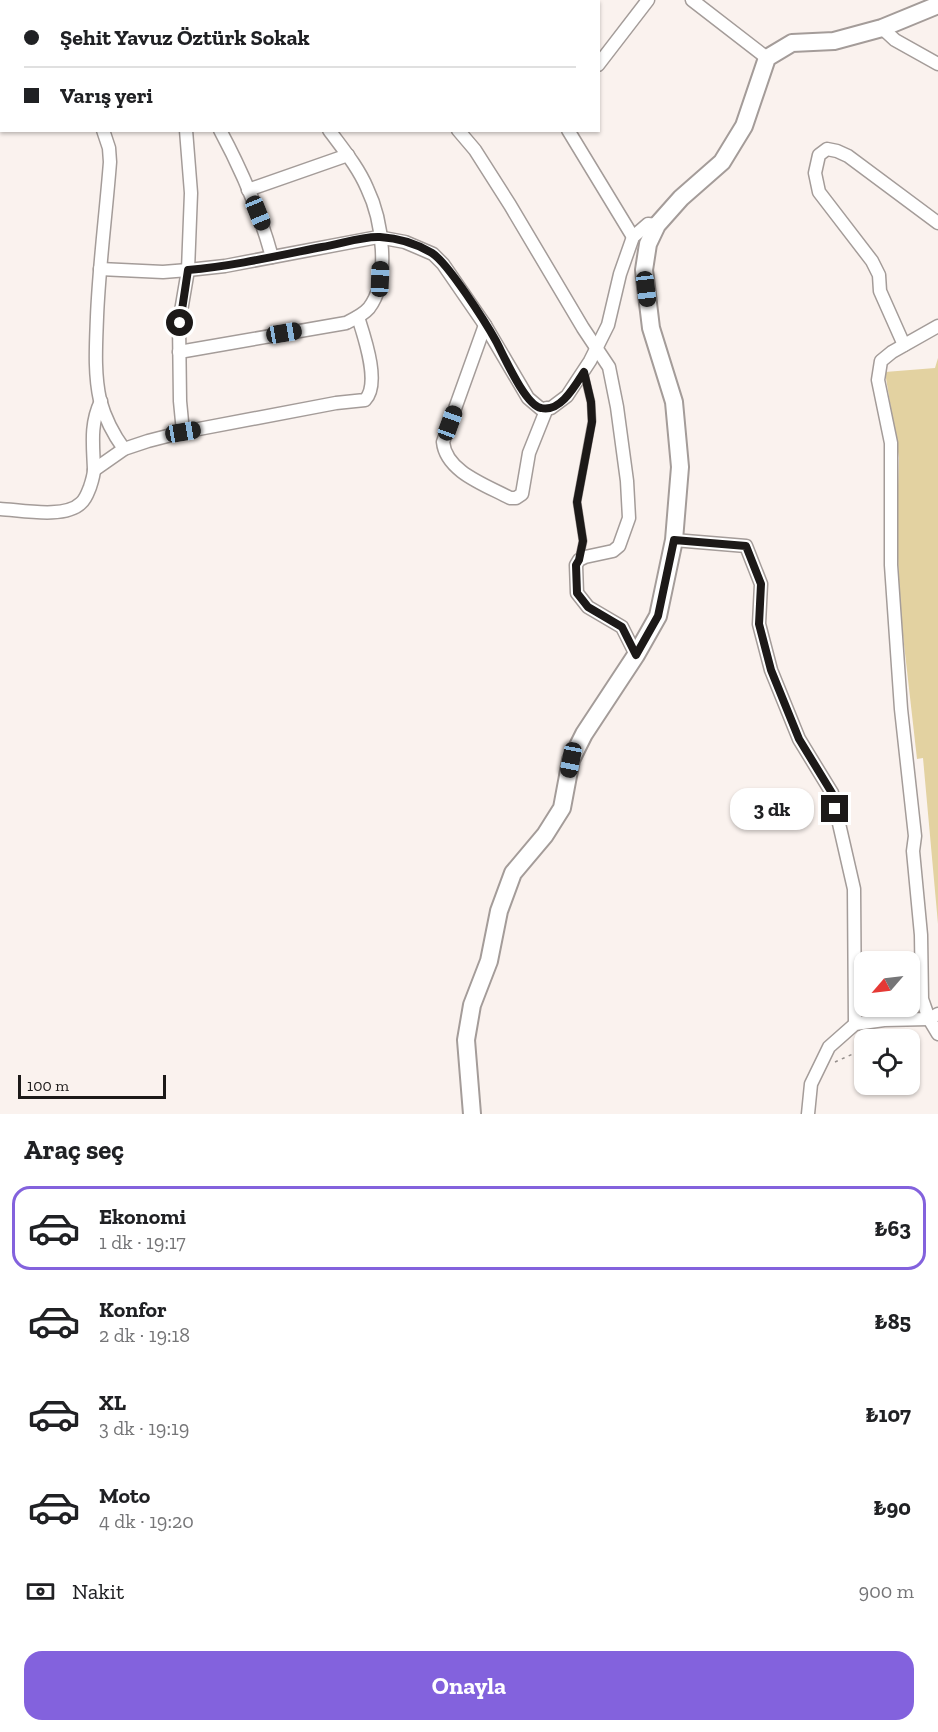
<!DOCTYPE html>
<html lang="tr">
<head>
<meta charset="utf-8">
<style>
	body { margin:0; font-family:"Zilla Slab",serif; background:#f6f6f6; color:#202124; height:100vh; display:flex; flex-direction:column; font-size:22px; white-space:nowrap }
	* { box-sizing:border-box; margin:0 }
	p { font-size:20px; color:#757577 }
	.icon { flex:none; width:33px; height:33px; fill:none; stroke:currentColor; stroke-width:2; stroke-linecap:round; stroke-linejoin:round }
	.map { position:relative; height:1114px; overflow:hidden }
	.drawer { display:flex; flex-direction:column; background:#fff; flex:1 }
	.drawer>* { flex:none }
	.hud { position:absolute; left:0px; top:0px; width:600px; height:132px; box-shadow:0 2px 4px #0004; display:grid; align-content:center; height:132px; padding:0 24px; background:#fff }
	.needle { width:39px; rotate:242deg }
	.tools { position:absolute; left:854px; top:951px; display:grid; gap:12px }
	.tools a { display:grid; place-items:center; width:66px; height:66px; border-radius:12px; background:#fff; box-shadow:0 2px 4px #0004; font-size:30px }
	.scale { position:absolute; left:18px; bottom:15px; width:148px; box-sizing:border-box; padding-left:6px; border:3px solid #1c1918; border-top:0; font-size:16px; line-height:21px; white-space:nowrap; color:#1c1918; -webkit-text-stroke:4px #faf2ee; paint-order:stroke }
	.end { position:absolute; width:27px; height:27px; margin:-14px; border:8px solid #1c1918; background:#fff; box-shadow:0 0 0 3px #fff }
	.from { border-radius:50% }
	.bubble { position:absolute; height:42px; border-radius:18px; background:#fff; box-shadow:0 2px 4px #0004; font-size:20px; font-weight:700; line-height:42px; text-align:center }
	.car { position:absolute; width:18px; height:36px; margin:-18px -9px; border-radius:8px; box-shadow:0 0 4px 2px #0007; background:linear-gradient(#222 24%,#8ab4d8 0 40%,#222 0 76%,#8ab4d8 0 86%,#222 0) }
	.hud b { display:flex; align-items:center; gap:21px; height:57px; font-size:22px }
	.hud b+b { border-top:2px solid #e0e0e0 }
	.hud i { width:15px; height:15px; background:#202124 }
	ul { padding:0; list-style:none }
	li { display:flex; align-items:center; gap:18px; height:84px; margin:0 12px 9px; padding:0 12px; border:3px solid transparent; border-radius:18px }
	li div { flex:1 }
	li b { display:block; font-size:22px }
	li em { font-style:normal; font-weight:700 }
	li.active { border-color:#8362dd }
	li>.icon { width:54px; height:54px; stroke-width:1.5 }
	h2 { padding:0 24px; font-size:27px; line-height:72px }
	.pay { display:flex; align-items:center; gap:15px; height:66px; padding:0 24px; font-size:22px }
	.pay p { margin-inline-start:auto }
	.primary-button { display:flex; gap:12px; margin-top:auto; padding:12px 24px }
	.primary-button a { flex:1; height:69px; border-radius:18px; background:#8362dd; color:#fff; font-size:24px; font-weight:700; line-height:69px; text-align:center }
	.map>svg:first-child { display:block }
	.green { fill:#e3d2a1 }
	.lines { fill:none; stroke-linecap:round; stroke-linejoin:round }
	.lane-casing { stroke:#a49c99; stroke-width:9 }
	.street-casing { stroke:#a49c99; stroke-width:15 }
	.secondary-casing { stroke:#a49c99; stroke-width:20 }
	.path { stroke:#958f8c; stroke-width:1.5; stroke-dasharray:3 4.5; stroke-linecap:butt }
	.lane { stroke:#fff; stroke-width:6 }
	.street { stroke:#fff; stroke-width:12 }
	.secondary { stroke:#fff; stroke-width:16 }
	.route { stroke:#1c1918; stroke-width:8 }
</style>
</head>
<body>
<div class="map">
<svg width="938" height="1114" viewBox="0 0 938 1114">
	<rect width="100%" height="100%" fill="#faf2ee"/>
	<polygon class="green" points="938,358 938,924 923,758 917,759 899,600 897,514 899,458 885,372 935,368"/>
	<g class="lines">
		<g class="lane-casing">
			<polyline id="lane" points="579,560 583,541 577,502 592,421 591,402 584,373"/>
		</g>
		<g class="street-casing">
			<g id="street">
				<polyline points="76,0 78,2"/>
				<polyline points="194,0 196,2"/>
				<polyline points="345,0 346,2"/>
				<polyline points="435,0 437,2"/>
				<polyline points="692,0 767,58"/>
				<polyline points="25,2 25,0"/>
				<polyline points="882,28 895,40 938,64"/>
				<polyline points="0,53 2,54"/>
				<polyline points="598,65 648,0"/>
				<path d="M 103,130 L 109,148 L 110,162 C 106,214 99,266 97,317 C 96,345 94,373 100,400 C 105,418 113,434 124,449"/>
				<path d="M 220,130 C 242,171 260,213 272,257"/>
				<polyline points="458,130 475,150 510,205 583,328 609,367 617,407 627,481 629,518 619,546 613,551 585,557 579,560 576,565 577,593 588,607 622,627 636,655"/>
				<polyline points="568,130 633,237"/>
				<polyline points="248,190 348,155"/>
				<polyline points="100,269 163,272 188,270 225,266 378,237 405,242 433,254 443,264 485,325 528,398 541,409 551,408 567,396 590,361 608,325 620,274 633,237 648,224 657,225"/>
				<path d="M 485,325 L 443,442 C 446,472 486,485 510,498 L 516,498 L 522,494 L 529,453 L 547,408"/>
				<polyline points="904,345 880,291 879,275 872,261 819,192 815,173 819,155 827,149 837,151 848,156 938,223"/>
				<path d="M 179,352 L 346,323 C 354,319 363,315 369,308 C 391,279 382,219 367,188 C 358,167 343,149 329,130"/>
				<polyline points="183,432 180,401 179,323 188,270 191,193 186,130"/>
				<path d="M 94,470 L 124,449 L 148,441 L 183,432 L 336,403 L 365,400 C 381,384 364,336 358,317"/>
				<path d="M 0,509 C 21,510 65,519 81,503 C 86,499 88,492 90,487 C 92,481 94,475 94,469 C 93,444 90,424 101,401"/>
				<polyline points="674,540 746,546 761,584 759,624 771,670 799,739 832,793 854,889 855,1024"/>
				<polyline points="938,1014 929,1019 938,1034"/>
				<polyline points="808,1114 811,1084 829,1047 855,1024 884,1020 929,1019 922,999 921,935 913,851 915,836 901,709 891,565 891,443 878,380 881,361 892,352 938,326"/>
			</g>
		</g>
		<g class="secondary-casing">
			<polyline id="secondary" points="472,1114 466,1040 472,1005 489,961 499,911 513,873 545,835 562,808 571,760 584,734 636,655 658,616 674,540 680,467 674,402 651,328 644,270 648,244 657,225 681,198 722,162 744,126 767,58 792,43 834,41 882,28 938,5"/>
		</g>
		<g class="path">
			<polyline points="885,1040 904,1031"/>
			<polyline points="835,1062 864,1049"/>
		</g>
		<use href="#lane" class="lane"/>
		<use href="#street" class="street"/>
		<use href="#secondary" class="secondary"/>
	</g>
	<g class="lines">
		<path class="route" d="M 180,323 L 188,270 C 233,266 277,256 322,247 C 341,244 362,236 380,237 C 398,238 417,244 432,253 C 448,263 486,323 496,341 C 504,356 525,405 541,408 C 560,413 575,386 584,372 L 591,402 L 592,422 L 577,502 L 583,541 L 579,560 L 576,565 L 577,593 L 588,607 L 622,627 L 636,655 L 658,616 L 674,540 L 746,546 L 761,584 L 759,624 L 771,670 L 799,739 L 832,793 L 835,809"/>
	</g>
</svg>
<div class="tools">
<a><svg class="needle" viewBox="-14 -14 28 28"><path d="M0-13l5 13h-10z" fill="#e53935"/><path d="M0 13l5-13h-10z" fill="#757577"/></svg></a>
<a><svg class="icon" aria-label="locate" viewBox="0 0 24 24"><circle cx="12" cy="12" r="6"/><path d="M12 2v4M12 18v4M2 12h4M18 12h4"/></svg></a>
</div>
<div class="scale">100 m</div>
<i class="end from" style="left:180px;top:323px"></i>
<i class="end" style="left:835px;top:809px"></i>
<div class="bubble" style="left:730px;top:788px;width:84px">3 dk</div>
<i class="car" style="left:258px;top:213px;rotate:158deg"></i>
<i class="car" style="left:380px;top:279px;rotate:2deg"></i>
<i class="car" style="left:646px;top:289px;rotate:173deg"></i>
<i class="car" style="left:284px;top:333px;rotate:80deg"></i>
<i class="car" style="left:450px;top:423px;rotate:20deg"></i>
<i class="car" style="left:183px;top:432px;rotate:80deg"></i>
<i class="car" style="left:571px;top:760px;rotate:191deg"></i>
<div class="hud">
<b><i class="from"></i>Şehit Yavuz Öztürk Sokak</b>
<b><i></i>Varış yeri</b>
</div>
</div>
<section class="drawer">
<h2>Araç seç</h2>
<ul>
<li class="active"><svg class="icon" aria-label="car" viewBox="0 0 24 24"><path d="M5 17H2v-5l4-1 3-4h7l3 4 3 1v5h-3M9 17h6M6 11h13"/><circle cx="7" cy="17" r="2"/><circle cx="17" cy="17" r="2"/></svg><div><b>Ekonomi</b><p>1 dk · 19:17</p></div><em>₺63</em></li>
<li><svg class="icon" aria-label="car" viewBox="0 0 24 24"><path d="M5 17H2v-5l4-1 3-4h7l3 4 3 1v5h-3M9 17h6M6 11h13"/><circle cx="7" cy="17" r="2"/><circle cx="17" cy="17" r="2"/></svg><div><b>Konfor</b><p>2 dk · 19:18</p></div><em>₺85</em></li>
<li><svg class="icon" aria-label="car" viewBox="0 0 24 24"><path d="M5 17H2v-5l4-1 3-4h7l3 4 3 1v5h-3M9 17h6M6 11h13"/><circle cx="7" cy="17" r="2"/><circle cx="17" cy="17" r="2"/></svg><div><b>XL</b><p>3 dk · 19:19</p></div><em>₺107</em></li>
<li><svg class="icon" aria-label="car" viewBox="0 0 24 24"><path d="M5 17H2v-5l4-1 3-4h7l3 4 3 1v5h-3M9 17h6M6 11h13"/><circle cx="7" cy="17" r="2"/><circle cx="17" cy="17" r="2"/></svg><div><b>Moto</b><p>4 dk · 19:20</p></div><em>₺90</em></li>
</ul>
<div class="pay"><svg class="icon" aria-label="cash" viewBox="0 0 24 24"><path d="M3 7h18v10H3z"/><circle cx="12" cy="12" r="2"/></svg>Nakit<p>900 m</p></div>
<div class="primary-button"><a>Onayla</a></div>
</section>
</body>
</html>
